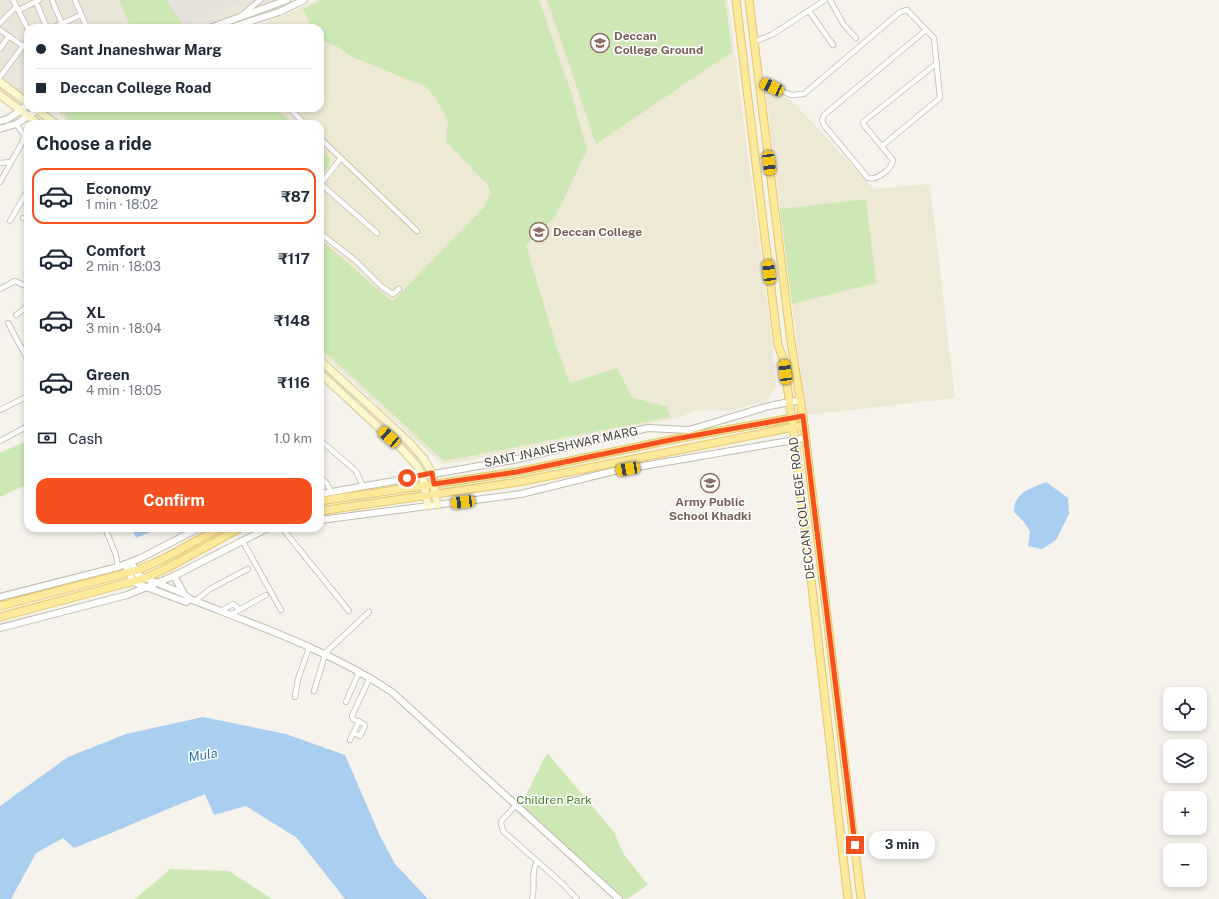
<!DOCTYPE html>
<html lang="en">
<head>
<meta charset="utf-8">
<style>
	body { margin:0; font-family:"Public Sans",sans-serif; background:#f6f6f7; color:#1f2937; height:100vh; display:flex; flex-direction:column; font-size:15px; white-space:nowrap }
	* { box-sizing:border-box; margin:0 }
	p { font-size:13px; color:#747a83 }
	.icon { flex:none; width:22px; height:22px; fill:none; stroke:currentColor; stroke-width:2; stroke-linecap:round; stroke-linejoin:round }
	.map { position:relative; flex:1; overflow:hidden }
	.panel { position:absolute; left:24px; top:120px; width:300px; height:412px; display:flex; flex-direction:column; background:#fff; border-radius:12px; box-shadow:0 2px 6px #0003 }
	.panel>* { flex:none }
	.hud { position:absolute; left:24px; top:24px; width:300px; height:88px; border-radius:12px; box-shadow:0 2px 6px #0003; display:grid; align-content:center; height:88px; padding:0 12px; background:#fff }
	.buttons { position:absolute; left:1163px; top:687px; display:grid; gap:8px }
	.buttons a { display:grid; place-items:center; width:44px; height:44px; border-radius:8px; background:#fff; box-shadow:0 2px 6px #0003; font-size:20px }
	.end { position:absolute; width:18px; height:18px; margin:-9px; border:5px solid #f7501f; background:#fff; box-shadow:0 0 0 2px #fff }
	.from { border-radius:50% }
	.bubble { position:absolute; height:28px; border-radius:12px; background:#fff; box-shadow:0 2px 6px #0003; font-size:13px; font-weight:700; line-height:28px; text-align:center }
	.car { position:absolute; width:12px; height:24px; margin:-12px -6px; border-radius:5px; box-shadow:0 0 3px 1px #0007; background:linear-gradient(#f5c518 24%,#345 0 40%,#f5c518 0 76%,#345 0 86%,#f5c518 0) }
	.hud b { display:flex; align-items:center; gap:14px; height:38px; font-size:15px }
	.hud b+b { border-top:1px solid #e0e1e3 }
	.hud i { width:10px; height:10px; background:#1f2937 }
	ul { padding:0; list-style:none }
	li { display:flex; align-items:center; gap:12px; height:56px; margin:0 8px 6px; padding:0 4px; border:2px solid transparent; border-radius:12px }
	li div { flex:1 }
	li b { display:block; font-size:15px }
	li em { font-style:normal; font-weight:700 }
	li.selected { border-color:#f7501f }
	li>.icon { width:36px; height:36px; stroke-width:1.5 }
	h2 { padding:0 12px; font-size:18px; line-height:48px }
	.pay { display:flex; align-items:center; gap:10px; height:44px; padding:0 12px; font-size:15px }
	.pay p { margin-inline-start:auto }
	.action { display:flex; gap:8px; margin-top:auto; padding:8px 12px }
	.action a { flex:1; height:46px; border-radius:12px; background:#f7501f; color:#fff; font-size:16px; font-weight:700; line-height:46px; text-align:center }
	.map>svg:first-child { display:block }
	.residential { fill:#e9e5d9 }
	.industrial { fill:#e5e2dc }
	.education { fill:#eee9d5 }
	.green { fill:#cde8b4 }
	.water { fill:#a9cef0 }
	.lines { fill:none; stroke-linecap:round; stroke-linejoin:round }
	.minor-casing { stroke:#c1bbad; stroke-width:6 }
	.tertiary-casing { stroke:#c1bbad; stroke-width:8 }
	.secondary-casing { stroke:#d4c99b; stroke-width:9 }
	.primary-casing { stroke:#e3c86b; stroke-width:9 }
	.minor { stroke:#fff; stroke-width:4.5 }
	.tertiary { stroke:#fff; stroke-width:6 }
	.secondary { stroke:#fef6cc; stroke-width:7 }
	.primary { stroke:#fde99c; stroke-width:7 }
	.route { stroke:#f7501f; stroke-width:5 }
	.labels { text-anchor:middle; dominant-baseline:central; stroke-width:3; stroke-linejoin:round; paint-order:stroke }
	.education-label { font-size:12px; font-weight:bold; fill:#785e54; stroke:#fff; text-anchor:start }
	.street-label { font-size:12px; fill:#494438; stroke:#fff }
	.park-label { font-size:12px; fill:#447c2b; stroke:#fff }
	.water-label { font-size:13px; font-style:italic; fill:#3174b5; stroke:#fff }
</style>
</head>
<body>
<div class="map">
<svg width="1219" height="899" viewBox="0 0 1219 899">
	<rect width="100%" height="100%" fill="#f5f3eb"/>
	<polygon class="residential" points="0,0 284,0 223,28 28,28 28,108 46,108 28,116 0,90"/>
	<polygon class="industrial" points="167,0 241,0 185,27"/>
	<g class="education">
		<polygon points="318,0 728,0 772,341 776,385 770,398 765,403 752,404 733,411 697,410 678,418 496,456 442,464 320,352 320,124 70,124 60,116 60,108 320,108 320,28 252,28"/>
		<polygon points="765,87 792,101 874,189 930,184 955,398 806,415"/>
	</g>
	<g class="green">
		<polygon points="119,0 166,0 185,27 131,28"/>
		<polygon points="321,0 539,0 572,95 587,150 556,216 526,245 557,348 570,383 617,368 632,397 667,407 671,417 444,461 320,348 320,239 390,300 394,300 484,207 491,194 488,185 446,142 448,120 435,97 426,87 350,56 340,48 320,40 320,28 312,28 303,9"/>
		<polygon points="547,0 725,0 732,52 596,144"/>
		<polygon points="65,108 276,108 293,124 74,124 65,116"/>
		<polygon points="320,149 330,158 328,168 320,176"/>
		<polygon points="866,199 876,283 792,304 780,209"/>
		<polygon points="28,440 28,484 0,497 0,453"/>
		<polygon points="548,754 614,832 623,853 648,885 627,899 623,899 521,805 546,755"/>
		<polygon points="170,869 229,871 272,899 135,899"/>
	</g>
	<g class="water">
		<path d="M 1046,482 L 1068,498 L 1069,514 L 1056,540 L 1042,549 L 1028,546 L 1030,531 L 1023,521 L 1014,512 C 1014,492 1030,489 1046,482 Z"/>
		<polygon points="132,528 160,528 136,538"/>
		<path d="M 203,717 L 286,734 L 345,755 L 380,836 L 395,864 L 428,899 L 345,899 L 297,838 L 246,806 L 214,815 L 205,794 C 161,811 118,831 74,848 L 63,838 L 36,853 L 11,899 L 0,899 L 0,806 L 68,757 L 126,734 Z"/>
	</g>
	<g class="lines">
		<g class="minor-casing">
			<g id="minor">
				<polyline points="13,0 28,29"/>
				<polyline points="52,0 62,24"/>
				<polyline points="75,0 87,28"/>
				<polyline points="830,0 844,25 856,38"/>
				<polyline points="36,2 47,28"/>
				<polyline points="19,10 39,0"/>
				<polyline points="809,11 833,45"/>
				<polyline points="241,16 260,0"/>
				<polyline points="0,23 16,7"/>
				<polyline points="52,28 81,15"/>
				<polyline points="0,30 23,46"/>
				<path d="M 926,30 L 824,115 L 822,120 L 824,125 L 868,178 C 876,181 892,169 893,160 L 864,125 L 863,122 L 937,63"/>
				<polyline points="754,42 773,34 825,0"/>
				<polyline points="0,49 9,36"/>
				<polyline points="0,77 23,46 28,41"/>
				<polyline points="759,81 791,95 804,94 900,12 907,10 934,38 940,98 882,146"/>
				<polyline points="289,108 305,124"/>
				<polyline points="320,138 417,231"/>
				<polyline points="0,163 11,162"/>
				<polyline points="0,182 23,141 24,135 16,124"/>
				<polyline points="321,184 377,233"/>
				<polyline points="320,185 341,158"/>
				<polyline points="23,218 28,219"/>
				<polyline points="10,221 28,190"/>
				<polyline points="320,233 356,261 382,287 393,294 399,289"/>
				<polyline points="0,289 15,281 28,287"/>
				<polyline points="16,315 28,306"/>
				<polyline points="8,323 28,360"/>
				<polyline points="0,410 28,396"/>
				<polyline points="320,440 356,471 363,486"/>
				<polyline points="0,441 28,426"/>
				<polyline points="320,476 327,484 331,492"/>
				<polyline points="105,528 116,555 118,567"/>
				<polyline points="282,528 349,611"/>
				<polyline points="242,540 281,610"/>
				<polyline points="195,601 210,589 248,569"/>
				<polyline points="221,611 233,604 239,609"/>
				<polyline points="230,615 266,595"/>
				<polyline points="323,655 369,612"/>
				<polyline points="314,691 325,655"/>
				<polyline points="295,697 298,679 309,648"/>
				<polyline points="346,702 359,672"/>
				<polyline points="354,733 360,736 365,726 364,724 353,719 352,716 370,677"/>
				<polyline points="350,740 359,721"/>
				<polyline points="516,805 502,820 501,823 503,831 564,885 577,899"/>
				<path d="M 532,899 C 536,887 530,872 537,862"/>
			</g>
		</g>
		<g class="tertiary-casing">
			<g id="tertiary">
				<polyline points="210,28 287,0"/>
				<polyline points="230,28 279,12 304,0"/>
				<polyline points="0,121 8,119 28,105"/>
				<polyline points="0,129 16,124 41,108"/>
				<polyline points="320,494 513,460 648,428 689,430 769,406 800,400"/>
				<polyline points="320,520 521,494 614,471 806,438"/>
				<path d="M 131,562 L 138,575 L 184,594 L 190,599 C 258,626 331,651 392,692 L 619,899"/>
				<polyline points="125,564 133,582 186,602 190,599"/>
				<polyline points="174,576 184,594"/>
				<polyline points="0,597 118,567 141,558 199,528"/>
				<polyline points="0,628 127,595 174,576 268,528"/>
			</g>
		</g>
		<g class="secondary-casing">
			<g id="secondary">
				<polyline points="0,82 28,103"/>
				<polyline points="0,95 39,124"/>
				<polyline points="35,108 56,124"/>
				<polyline points="320,360 408,441 424,459 432,473 437,505"/>
				<polyline points="320,373 401,448 417,466 422,475 428,506"/>
			</g>
		</g>
		<g class="primary-casing">
			<g id="primary">
				<polyline points="736,0 778,345 783,358 795,440 848,899"/>
				<polyline points="749,0 791,342 804,425 861,899"/>
				<polyline points="320,501 517,472 675,439 803,416"/>
				<polyline points="320,511 518,482 804,425"/>
				<polyline points="0,606 138,570 163,559 220,528"/>
				<polyline points="0,617 145,578 167,568 240,528"/>
			</g>
		</g>
		<use href="#minor" class="minor"/>
		<use href="#tertiary" class="tertiary"/>
		<use href="#secondary" class="secondary"/>
		<use href="#primary" class="primary"/>
	</g>
	<g class="lines">
		<polyline class="route" points="407,478 432,473 434,484 517,472 675,439 803,416 855,845"/>
	</g>
	<defs>
		<g id="university-ring" transform="scale(1)"><circle r="9.5" fill="#fff" stroke="#8d6e63" stroke-width="1.5"/><path d="M0-5L7-2L0 1L-7-2ZM-4 1L0 2.5L4 1V4Q0 6-4 4Z" fill="#8d6e63"/></g>
		<g id="school-ring" transform="scale(1)"><circle r="9.5" fill="#fff" stroke="#8d6e63" stroke-width="1.5"/><path d="M0-5L7-2L0 1L-7-2ZM-4 1L0 2.5L4 1V4Q0 6-4 4Z" fill="#8d6e63"/></g>
	</defs>
	<g fill-rule="evenodd">
		<use href="#university-ring" x="600" y="43"/>
		<use href="#university-ring" x="539" y="232"/>
		<use href="#school-ring" x="710" y="483"/>
	</g>
	<g class="labels">
		<g class="education-label">
			<text x="614" y="36">Deccan<tspan x="614" dy="14">College Ground</tspan></text>
			<text x="553" y="232">Deccan College</text>
			<text x="710" y="502" text-anchor="middle">Army Public<tspan x="710" dy="14">School Khadki</tspan></text>
		</g>
		<g class="street-label">
			<text transform="translate(561 447) rotate(-12)">SANT JNANESHWAR MARG</text>
			<text transform="translate(802 508) rotate(-97)">DECCAN COLLEGE ROAD</text>
		</g>
		<g class="park-label">
			<text x="554" y="800">Children Park</text>
		</g>
		<g class="water-label">
			<text transform="translate(203 755) rotate(-9)">Mula</text>
		</g>
	</g>
</svg>
<div class="buttons">
<a><svg class="icon" aria-label="locate" viewBox="0 0 24 24"><circle cx="12" cy="12" r="6"/><path d="M12 2v4M12 18v4M2 12h4M18 12h4"/></svg></a>
<a><svg class="icon" aria-label="layers" viewBox="0 0 24 24"><path d="M12 4l9 5-9 5-9-5zM3 14l9 5 9-5"/></svg></a>
<a>+</a>
<a>−</a>
</div>
<i class="end from" style="left:407px;top:478px"></i>
<i class="end" style="left:855px;top:845px"></i>
<div class="bubble" style="left:869px;top:831px;width:66px">3 min</div>
<i class="car" style="left:772px;top:87px;rotate:295deg"></i>
<i class="car" style="left:769px;top:163px;rotate:173deg"></i>
<i class="car" style="left:769px;top:272px;rotate:353deg"></i>
<i class="car" style="left:785px;top:372px;rotate:353deg"></i>
<i class="car" style="left:389px;top:437px;rotate:312deg"></i>
<i class="car" style="left:628px;top:469px;rotate:260deg"></i>
<i class="car" style="left:463px;top:502px;rotate:263deg"></i>
<div class="hud">
<b><i class="from"></i>Sant Jnaneshwar Marg</b>
<b><i></i>Deccan College Road</b>
</div>
<section class="panel">
<h2>Choose a ride</h2>
<ul>
<li class="selected"><svg class="icon" aria-label="car" viewBox="0 0 24 24"><path d="M5 17H2v-5l4-1 3-4h7l3 4 3 1v5h-3M9 17h6M6 11h13"/><circle cx="7" cy="17" r="2"/><circle cx="17" cy="17" r="2"/></svg><div><b>Economy</b><p>1 min · 18:02</p></div><em>₹87</em></li>
<li><svg class="icon" aria-label="car" viewBox="0 0 24 24"><path d="M5 17H2v-5l4-1 3-4h7l3 4 3 1v5h-3M9 17h6M6 11h13"/><circle cx="7" cy="17" r="2"/><circle cx="17" cy="17" r="2"/></svg><div><b>Comfort</b><p>2 min · 18:03</p></div><em>₹117</em></li>
<li><svg class="icon" aria-label="car" viewBox="0 0 24 24"><path d="M5 17H2v-5l4-1 3-4h7l3 4 3 1v5h-3M9 17h6M6 11h13"/><circle cx="7" cy="17" r="2"/><circle cx="17" cy="17" r="2"/></svg><div><b>XL</b><p>3 min · 18:04</p></div><em>₹148</em></li>
<li><svg class="icon" aria-label="car" viewBox="0 0 24 24"><path d="M5 17H2v-5l4-1 3-4h7l3 4 3 1v5h-3M9 17h6M6 11h13"/><circle cx="7" cy="17" r="2"/><circle cx="17" cy="17" r="2"/></svg><div><b>Green</b><p>4 min · 18:05</p></div><em>₹116</em></li>
</ul>
<div class="pay"><svg class="icon" aria-label="cash" viewBox="0 0 24 24"><path d="M3 7h18v10H3z"/><circle cx="12" cy="12" r="2"/></svg>Cash<p>1.0 km</p></div>
<div class="action"><a>Confirm</a></div>
</section>
</div>
</body>
</html>
